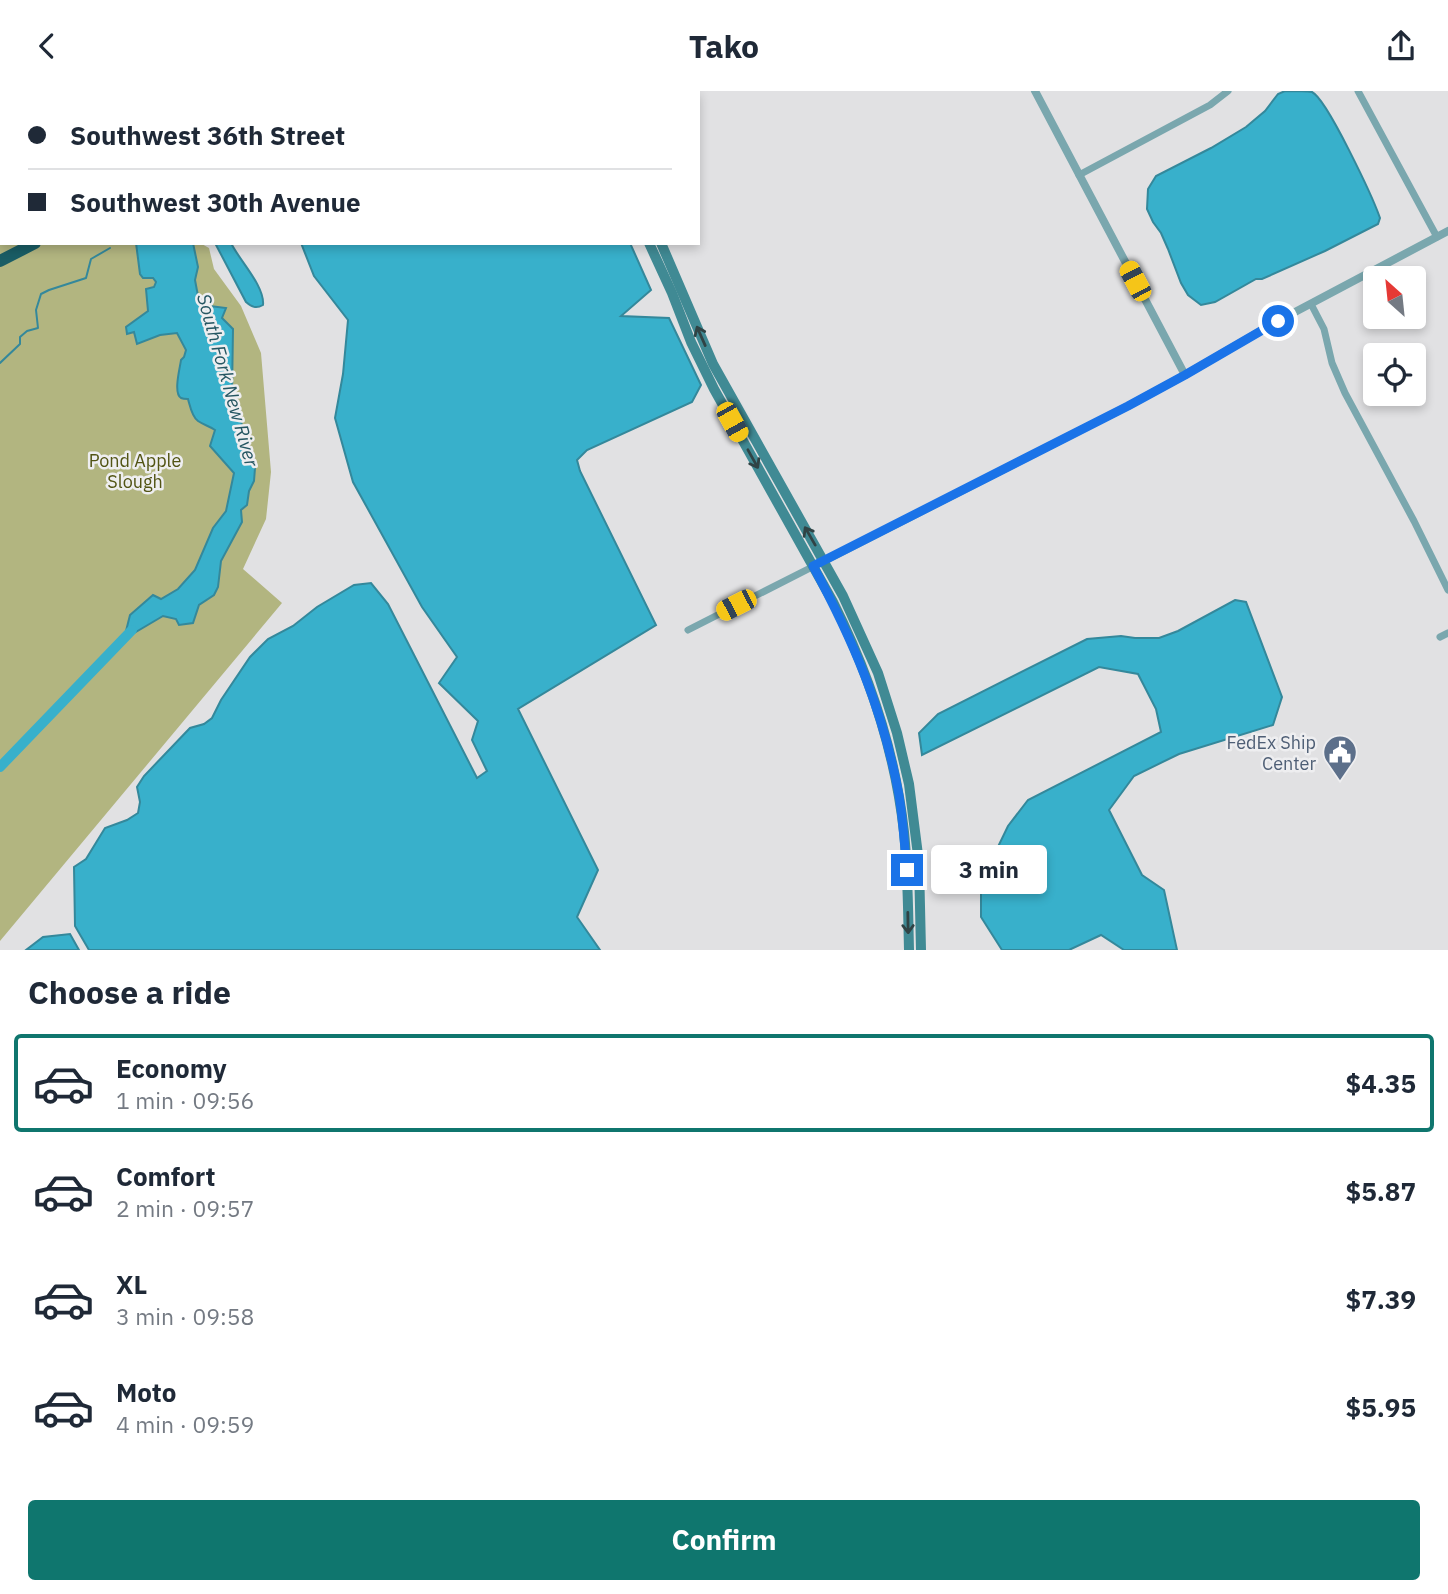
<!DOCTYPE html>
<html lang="en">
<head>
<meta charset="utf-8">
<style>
	body { margin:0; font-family:"IBM Plex Sans",sans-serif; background:#f2f2f3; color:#1f2937; height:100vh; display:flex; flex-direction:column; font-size:26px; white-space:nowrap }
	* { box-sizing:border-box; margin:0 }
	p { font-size:23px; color:#747a83 }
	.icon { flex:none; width:38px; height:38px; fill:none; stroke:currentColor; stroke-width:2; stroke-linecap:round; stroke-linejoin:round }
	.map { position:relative; height:859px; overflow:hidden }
	.sheet { display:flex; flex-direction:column; background:#fff; flex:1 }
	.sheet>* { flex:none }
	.banner { position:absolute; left:0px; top:0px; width:700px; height:154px; box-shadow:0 4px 10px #0003; display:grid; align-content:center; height:154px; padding:0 28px; background:#fff }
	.needle { width:46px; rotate:333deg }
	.buttons { position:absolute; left:1363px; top:175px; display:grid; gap:14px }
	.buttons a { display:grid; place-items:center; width:63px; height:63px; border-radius:7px; background:#fff; box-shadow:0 4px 10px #0003; font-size:35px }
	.end { position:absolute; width:32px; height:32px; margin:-16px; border:9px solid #1a73e8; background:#fff; box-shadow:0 0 0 4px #fff }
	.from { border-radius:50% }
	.bubble { position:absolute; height:49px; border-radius:7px; background:#fff; box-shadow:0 4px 10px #0003; font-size:23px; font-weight:700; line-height:49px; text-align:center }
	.car { position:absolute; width:21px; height:42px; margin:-21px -10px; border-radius:9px; box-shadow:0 0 5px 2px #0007; background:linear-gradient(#f5c518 24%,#345 0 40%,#f5c518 0 76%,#345 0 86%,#f5c518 0) }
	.banner b { display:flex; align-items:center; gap:24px; height:66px; font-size:26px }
	.banner b+b { border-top:2px solid #e0e1e3 }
	.banner i { width:18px; height:18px; background:#1f2937 }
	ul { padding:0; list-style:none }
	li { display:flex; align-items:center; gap:21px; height:98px; margin:0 14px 10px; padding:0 14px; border:4px solid transparent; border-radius:7px }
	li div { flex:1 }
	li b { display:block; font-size:26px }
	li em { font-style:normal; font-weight:700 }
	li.active { border-color:#0f766e }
	li>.icon { width:63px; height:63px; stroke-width:1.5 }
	h2 { padding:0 28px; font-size:32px; line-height:84px }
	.button { display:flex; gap:14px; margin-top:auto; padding:14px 28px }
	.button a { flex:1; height:80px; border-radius:7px; background:#0f766e; color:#fff; font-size:28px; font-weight:700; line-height:80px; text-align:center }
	header { display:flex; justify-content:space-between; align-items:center; height:91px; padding:0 28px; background:#fff; font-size:32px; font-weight:700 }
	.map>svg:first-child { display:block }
	.green { fill:#b2b580 }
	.water { fill:#38b0cb; stroke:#34889b; stroke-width:2 }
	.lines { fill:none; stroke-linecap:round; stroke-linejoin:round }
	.stream { stroke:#34889b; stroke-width:2 }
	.river { stroke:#38b0cb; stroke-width:10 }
	.minor { stroke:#7aa7ae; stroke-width:7 }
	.tertiary { stroke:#7aa7ae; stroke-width:8 }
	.secondary { stroke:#408a94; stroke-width:10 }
	.primary { stroke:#25727c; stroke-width:10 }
	.motorway { stroke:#1a5d65; stroke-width:12 }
	.oneway { stroke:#304345 }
	.route { stroke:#1a73e8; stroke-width:9 }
	.labels { text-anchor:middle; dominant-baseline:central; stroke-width:5; stroke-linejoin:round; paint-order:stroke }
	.park-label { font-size:18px; fill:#525414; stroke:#eeeef0 }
	.service-label { font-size:18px; fill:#4e5e75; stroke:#eeeef0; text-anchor:end }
	.water-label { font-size:19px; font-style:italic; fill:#255662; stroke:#eeeef0 }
</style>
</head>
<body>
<header><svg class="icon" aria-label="back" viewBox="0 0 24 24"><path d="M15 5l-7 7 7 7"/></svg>Tako<svg class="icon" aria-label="share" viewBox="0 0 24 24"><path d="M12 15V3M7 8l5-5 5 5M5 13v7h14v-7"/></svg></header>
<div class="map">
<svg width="1448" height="859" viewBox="0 0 1448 859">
	<rect width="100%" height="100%" fill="#e1e1e3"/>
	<polygon class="green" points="2,87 2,152 200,152 209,157 214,178 241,215 261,262 271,381 266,428 243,478 282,512 0,850 0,88"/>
	<g class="water">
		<path d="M 1285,0 C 1292,0 1305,0 1312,1 C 1327,8 1373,107 1380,127 L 1378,133 L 1325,160 L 1262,188 L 1256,188 L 1215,211 L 1201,214 L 1188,204 L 1181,192 L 1168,158 L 1161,142 L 1153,131 L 1147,118 L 1148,98 L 1156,85 L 1211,57 L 1246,36 L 1265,20 L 1278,3 Z"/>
		<path d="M 136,152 L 193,152 L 198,176 L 195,189 L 198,205 L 210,215 L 226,217 L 222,227 L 233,238 L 232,302 L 240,319 L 244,353 L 255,377 L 254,390 L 249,400 L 247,414 L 241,419 L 242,431 L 221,470 L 218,496 L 214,504 L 199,514 L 193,532 L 179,534 L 176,528 L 163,525 L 124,548 L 130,524 L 153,504 L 161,508 L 178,498 L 195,479 L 213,437 L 226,420 L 234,382 L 210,355 L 215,339 C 209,335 204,334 198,330 C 192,326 190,315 188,308 C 186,308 183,308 181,307 C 173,302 180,277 181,269 L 184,266 L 186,259 L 177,242 L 160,244 L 137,253 L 134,241 L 127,243 L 126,236 L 148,220 L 146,198 L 154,196 L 156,191 L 153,187 L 143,187 L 140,183 Z"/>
		<path d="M 215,152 L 231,152 C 239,169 265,195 263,214 C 256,218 252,216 246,211 Z"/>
		<polygon points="301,152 630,152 651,199 621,225 669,227 701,294 692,311 587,359 577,369 580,380 656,534 518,618 598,779 577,826 600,859 89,859 75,835 74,776 86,768 105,737 127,729 138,722 140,711 137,696 144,685 190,637 204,633 212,627 221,609 250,566 268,548 293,535 317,516 354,494 371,492 388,513 477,687 487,680 472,649 478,630 439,592 457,566 422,516 353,391 335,327 343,283 348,229 314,185"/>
		<polygon points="1235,509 1246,511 1282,606 1273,634 1179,663 1134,685 1109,719 1142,784 1164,799 1177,859 1124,859 1101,844 1069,859 1002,859 981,826 981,791 1008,735 1028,709 1161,641 1156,618 1138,583 1099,576 922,664 919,642 938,623 1087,548 1121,545 1135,547 1159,547 1178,540"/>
		<polygon points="70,843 79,859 26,859 43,846"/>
	</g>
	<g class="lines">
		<polyline class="stream" points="0,272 20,253 20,246 27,240 38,237 36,219 41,203 49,199 86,187 91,168 110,157"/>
		<polyline class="river" points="0,676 132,539"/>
		<g class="minor">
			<polyline points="1358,0 1437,146"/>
			<polyline points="1079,84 1210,14 1228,0"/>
			<polyline points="1311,213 1324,238 1332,272 1345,302 1414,430 1448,499"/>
			<polyline points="688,539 824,470"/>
			<polyline points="1440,546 1448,542"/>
		</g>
		<g class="tertiary">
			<polyline points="1035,0 1185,284"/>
			<polyline points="824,470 1128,315 1185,284 1278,230 1448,140"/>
		</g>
		<g class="secondary">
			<polyline points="567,0 568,2"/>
			<polyline points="579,0 580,2"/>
			<path d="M 649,152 L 672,202 L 691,251 L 714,298 L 833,511 C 869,583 895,660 904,741 C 908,780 908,820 909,859"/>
			<polyline points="661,152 713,273 843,505 878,582 897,642 909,693 919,772 921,859"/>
		</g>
		<g class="primary">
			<polyline points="76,2 79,0"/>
			<polyline points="89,2 92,0"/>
			<polyline points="0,53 2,52"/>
			<polyline points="0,62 2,61"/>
		</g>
		<g class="motorway">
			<polyline points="271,2 275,0"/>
			<polyline points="343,2 347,0"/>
			<polyline points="0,137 2,136"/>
			<polyline points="0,170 35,152"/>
		</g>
	</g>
	<defs><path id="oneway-shaft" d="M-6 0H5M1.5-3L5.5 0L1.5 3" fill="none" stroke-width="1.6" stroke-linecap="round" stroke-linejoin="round" transform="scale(1.75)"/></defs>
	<g class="oneway">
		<use href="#oneway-shaft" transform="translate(701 245) rotate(-114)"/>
		<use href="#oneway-shaft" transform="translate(753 368) rotate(61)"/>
		<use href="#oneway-shaft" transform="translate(810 445) rotate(-120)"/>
		<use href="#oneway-shaft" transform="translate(908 832) rotate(89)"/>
	</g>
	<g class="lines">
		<path class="route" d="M 907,779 C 904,752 903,725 898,699 C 882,617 853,549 813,475 L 1128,315 L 1185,284 L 1278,230"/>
	</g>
	<defs>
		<g id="civic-pin" transform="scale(1.75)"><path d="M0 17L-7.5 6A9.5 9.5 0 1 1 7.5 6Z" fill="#5c6f8a" stroke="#eeeef0"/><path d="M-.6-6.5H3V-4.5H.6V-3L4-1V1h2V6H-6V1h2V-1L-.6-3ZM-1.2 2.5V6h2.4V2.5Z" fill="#fff"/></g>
	</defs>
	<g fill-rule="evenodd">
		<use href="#civic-pin" x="1340" y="661"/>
	</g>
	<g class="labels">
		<g class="park-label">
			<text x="135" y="369">Pond Apple<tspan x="135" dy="21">Slough</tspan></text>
		</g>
		<g class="service-label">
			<text x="1316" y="651">FedEx Ship<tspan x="1316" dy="21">Center</tspan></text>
		</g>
		<g class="water-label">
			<text transform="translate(228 289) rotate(74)">South Fork New River</text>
		</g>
	</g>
</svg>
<div class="buttons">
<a><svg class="needle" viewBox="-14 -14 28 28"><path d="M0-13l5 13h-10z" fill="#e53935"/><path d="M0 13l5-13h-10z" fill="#747a83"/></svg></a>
<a><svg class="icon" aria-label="locate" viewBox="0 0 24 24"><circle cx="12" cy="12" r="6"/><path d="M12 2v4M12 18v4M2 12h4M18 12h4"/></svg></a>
</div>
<i class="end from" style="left:1278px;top:230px"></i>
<i class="end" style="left:907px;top:779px"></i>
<div class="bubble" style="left:931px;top:754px;width:116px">3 min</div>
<i class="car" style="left:1135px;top:190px;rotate:332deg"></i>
<i class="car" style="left:732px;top:331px;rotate:151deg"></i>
<i class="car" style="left:736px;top:514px;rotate:243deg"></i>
<div class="banner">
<b><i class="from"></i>Southwest 36th Street</b>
<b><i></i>Southwest 30th Avenue</b>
</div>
</div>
<section class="sheet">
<h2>Choose a ride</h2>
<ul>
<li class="active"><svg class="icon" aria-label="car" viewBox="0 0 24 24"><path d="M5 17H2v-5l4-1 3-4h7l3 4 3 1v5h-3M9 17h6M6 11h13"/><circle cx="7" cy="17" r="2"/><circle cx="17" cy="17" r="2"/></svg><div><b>Economy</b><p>1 min · 09:56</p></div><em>$4.35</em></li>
<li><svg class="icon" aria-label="car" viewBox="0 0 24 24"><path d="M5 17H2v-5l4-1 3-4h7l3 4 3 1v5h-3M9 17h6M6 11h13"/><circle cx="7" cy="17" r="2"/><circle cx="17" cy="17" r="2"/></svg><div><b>Comfort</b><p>2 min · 09:57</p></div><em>$5.87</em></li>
<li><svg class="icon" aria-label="car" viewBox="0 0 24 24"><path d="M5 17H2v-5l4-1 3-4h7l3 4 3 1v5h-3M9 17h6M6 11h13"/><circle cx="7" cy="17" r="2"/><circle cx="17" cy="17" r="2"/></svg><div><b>XL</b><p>3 min · 09:58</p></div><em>$7.39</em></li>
<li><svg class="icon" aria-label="car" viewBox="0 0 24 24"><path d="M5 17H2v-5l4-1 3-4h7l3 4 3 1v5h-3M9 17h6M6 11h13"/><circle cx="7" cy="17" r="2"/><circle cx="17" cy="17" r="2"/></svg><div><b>Moto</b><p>4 min · 09:59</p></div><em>$5.95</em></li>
</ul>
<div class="button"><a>Confirm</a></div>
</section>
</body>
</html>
